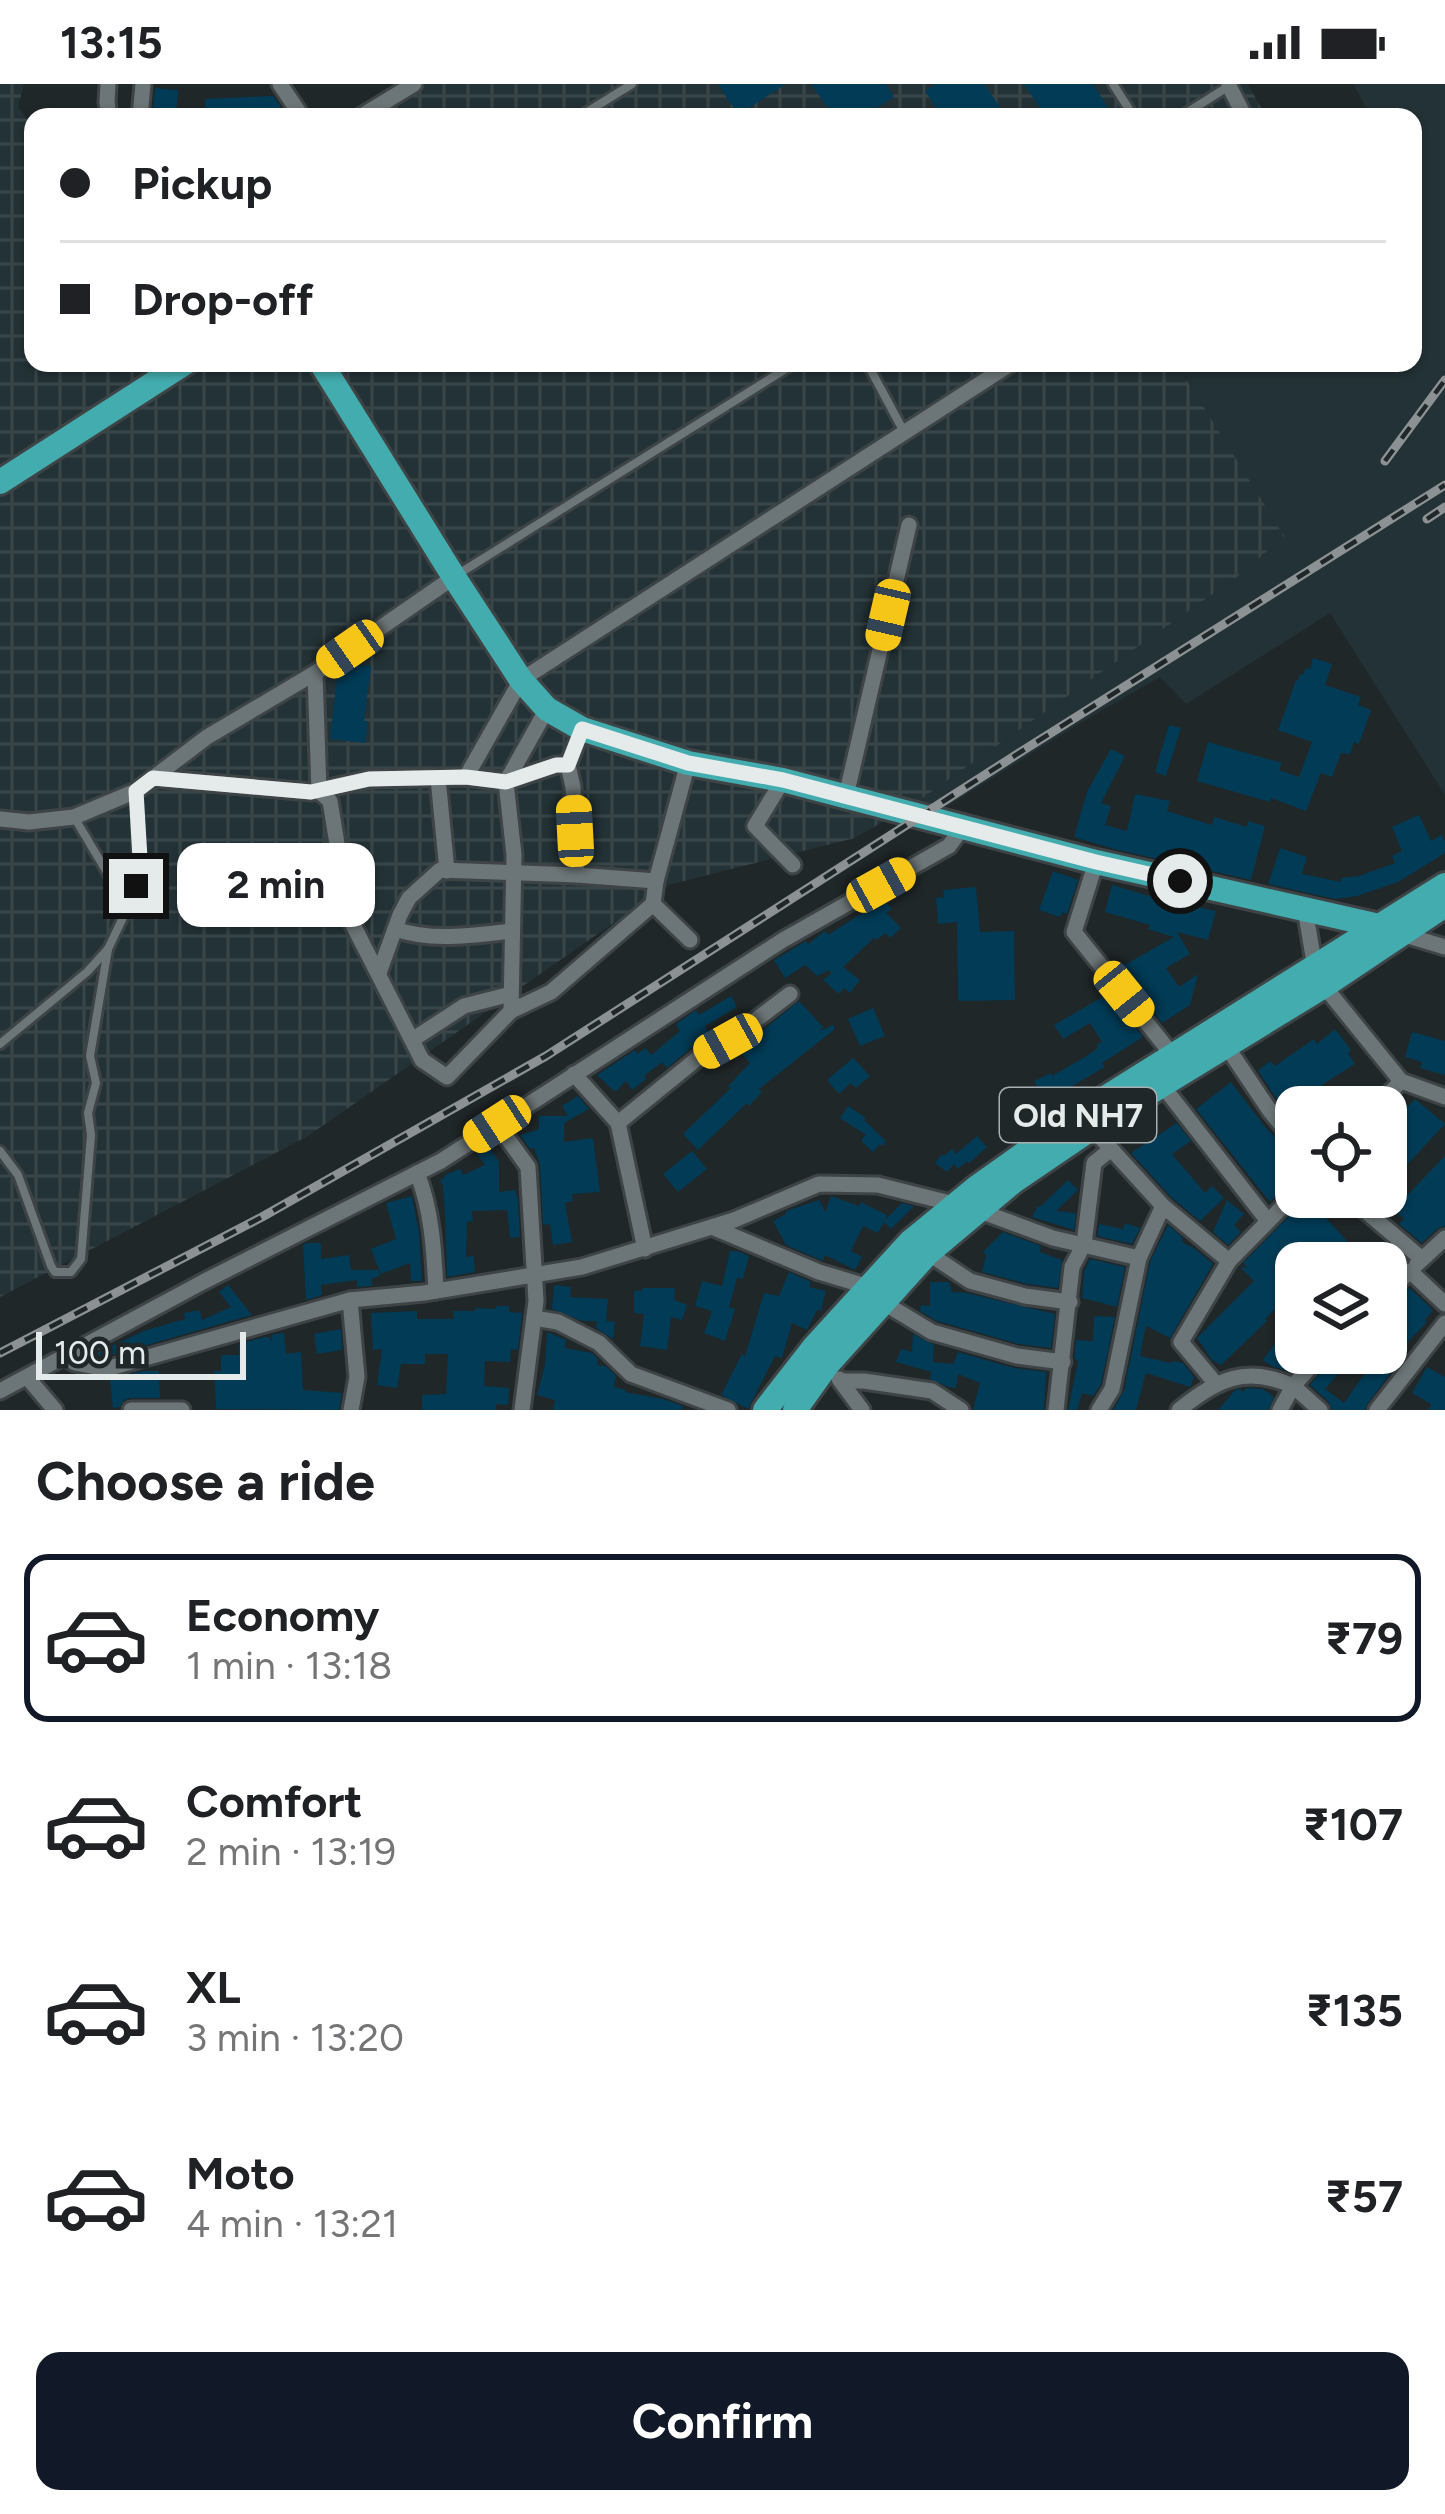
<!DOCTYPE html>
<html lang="en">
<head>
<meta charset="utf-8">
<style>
	body { margin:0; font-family:Figtree,sans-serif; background:#f2f2f2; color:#202124; height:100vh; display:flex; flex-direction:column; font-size:45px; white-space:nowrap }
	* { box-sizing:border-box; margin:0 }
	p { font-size:39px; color:#757577 }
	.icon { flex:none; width:66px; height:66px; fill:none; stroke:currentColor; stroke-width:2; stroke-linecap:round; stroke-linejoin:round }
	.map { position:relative; height:1326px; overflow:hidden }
	.side { display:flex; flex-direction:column; background:#fff; flex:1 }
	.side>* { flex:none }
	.hud { position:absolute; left:24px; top:24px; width:1398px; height:264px; border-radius:24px; box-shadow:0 3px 9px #0004; display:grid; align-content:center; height:264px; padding:0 36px; background:#fff }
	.controls { position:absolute; left:1275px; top:1002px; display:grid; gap:24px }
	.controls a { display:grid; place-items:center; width:132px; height:132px; border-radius:24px; background:#fff; box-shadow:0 3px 9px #0004; font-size:60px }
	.scale { position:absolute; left:36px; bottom:30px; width:210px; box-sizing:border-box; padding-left:12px; border:6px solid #e5eaeb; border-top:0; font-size:33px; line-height:42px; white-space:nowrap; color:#e5eaeb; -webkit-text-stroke:9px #202729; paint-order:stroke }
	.end { position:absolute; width:54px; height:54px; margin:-27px; border:15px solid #e5eaeb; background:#111; box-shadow:0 0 0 6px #111 }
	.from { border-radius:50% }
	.bubble { position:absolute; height:84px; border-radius:24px; background:#fff; box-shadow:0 3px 9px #0004; font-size:39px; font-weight:700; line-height:84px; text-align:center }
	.car { position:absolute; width:36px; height:72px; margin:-36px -18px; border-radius:15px; box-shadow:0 0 9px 3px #0007; background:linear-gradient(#f5c518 24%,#345 0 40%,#f5c518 0 76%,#345 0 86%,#f5c518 0) }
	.hud b { display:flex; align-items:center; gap:42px; height:114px; font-size:45px }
	.hud b+b { border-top:3px solid #e0e0e0 }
	.hud i { width:30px; height:30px; background:#202124 }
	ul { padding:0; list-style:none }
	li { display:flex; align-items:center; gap:36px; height:168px; margin:0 24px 18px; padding:0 12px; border:6px solid transparent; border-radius:24px }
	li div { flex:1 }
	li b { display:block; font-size:45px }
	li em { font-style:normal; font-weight:700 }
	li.selected { border-color:#111827 }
	li>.icon { width:108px; height:108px; stroke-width:1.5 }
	h2 { padding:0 36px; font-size:54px; line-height:144px }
	.action { display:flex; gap:24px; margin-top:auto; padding:24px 36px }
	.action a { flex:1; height:138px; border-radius:24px; background:#111827; color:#fff; font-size:48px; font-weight:700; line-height:138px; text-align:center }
	.status { display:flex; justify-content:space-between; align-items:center; height:84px; padding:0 60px; background:#fff; direction:ltr }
	.status svg { height:33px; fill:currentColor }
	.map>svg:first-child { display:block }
	.built { fill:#233236 }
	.industrial { fill:url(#industrial-grid) }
	.building { fill:#023b56 }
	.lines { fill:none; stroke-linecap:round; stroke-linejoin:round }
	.lane-casing { stroke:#3e4446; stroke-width:14 }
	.street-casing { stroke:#3e4446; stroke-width:21 }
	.primary-casing { stroke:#3e4446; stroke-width:30 }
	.lane { stroke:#6c7577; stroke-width:8 }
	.street { stroke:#6c7577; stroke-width:15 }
	.primary { stroke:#43acae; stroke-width:24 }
	.rail-casing { stroke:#8c9193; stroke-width:9 }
	.rail { stroke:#202729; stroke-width:4.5; stroke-dasharray:14; stroke-linecap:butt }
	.route { stroke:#e5eaeb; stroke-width:15 }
	.labels { text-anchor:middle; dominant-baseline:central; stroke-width:9; stroke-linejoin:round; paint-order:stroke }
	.shield { fill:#202729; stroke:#aab0b1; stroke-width:3 }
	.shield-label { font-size:33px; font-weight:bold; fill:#e5eaeb }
</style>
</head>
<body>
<div class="status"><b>13:15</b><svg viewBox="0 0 49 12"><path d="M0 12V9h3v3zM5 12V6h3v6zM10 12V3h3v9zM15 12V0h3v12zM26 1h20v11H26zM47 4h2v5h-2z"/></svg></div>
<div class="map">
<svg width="1445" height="1326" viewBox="0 0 1445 1326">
	<defs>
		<pattern id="industrial-grid" width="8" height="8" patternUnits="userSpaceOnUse" patternTransform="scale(3)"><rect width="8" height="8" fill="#233236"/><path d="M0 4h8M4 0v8" fill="none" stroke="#38464a"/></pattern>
	</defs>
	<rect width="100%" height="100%" fill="#202729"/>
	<polygon class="built" points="1354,0 1445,0 1445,711 1330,529 1186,620 1160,593 1080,639 940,727 918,717 1244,488 1283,453 1178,281 1182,279 1413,279 1413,130 1416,128 1413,122 1413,33 1370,33"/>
	<g class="industrial">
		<polygon points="0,0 24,0 18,23 33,44 33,279 1182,279 1178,282 1284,452 1244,488 918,717 855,754 668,801 308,1052 0,1213"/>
		<polygon points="423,0 1248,0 1266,33 374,33"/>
	</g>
	<g class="building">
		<polygon points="718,0 786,0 738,31"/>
		<polygon points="811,0 886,0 894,13 862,33 834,33"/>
		<polygon points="936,0 984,0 1007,33 942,33 925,7"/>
		<polygon points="1024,0 1093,0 1114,33 1046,33"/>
		<polygon points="155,4 178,6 176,33 152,33"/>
		<polygon points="273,12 288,33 205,30 205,15"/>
		<polygon points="1313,574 1332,580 1325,601 1361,613 1358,621 1371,626 1359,660 1354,658 1350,670 1341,669 1332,693 1321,689 1306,727 1271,714 1270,718 1197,697 1208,658 1282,679 1279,686 1299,693 1312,658 1278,646 1296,596 1298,597 1300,590 1303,591 1306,584 1310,585"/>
		<polygon points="350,580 371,582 364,637 368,637 365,659 330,655 338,588"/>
		<polygon points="1169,641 1181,644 1166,692 1155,688"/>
		<polygon points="1111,665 1125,672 1101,719 1111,722 1105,741 1127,747 1135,710 1170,717 1167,727 1212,741 1214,733 1247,743 1248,737 1265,742 1251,796 1114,765 1074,753 1087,708"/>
		<polygon points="1419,731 1431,757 1441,751 1445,757 1445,769 1398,798 1357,812 1335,815 1268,800 1280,764 1307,773 1302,790 1341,798 1341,794 1359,792 1395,779 1392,772 1402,767 1392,743"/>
		<polygon points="1053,787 1078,796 1067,830 1062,828 1060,833 1039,826"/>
		<polygon points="1112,801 1193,825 1194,822 1216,827 1208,856 1177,848 1190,870 1166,884 1179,903 1198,890 1190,921 1162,939 1121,883 1174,853 1148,845 1150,841 1105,828"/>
		<polygon points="976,803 980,848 1014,847 1015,916 958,917 957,838 938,840 936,814 944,813 943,806"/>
		<polygon points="884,815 892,825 886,829 901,844 890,854 886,849 876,856 874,854 843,883 860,896 850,909 844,904 839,910 823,896 831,890 829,886 817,892 805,881 785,894 774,876 806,857 808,860 825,847 828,851"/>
		<polygon points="1108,910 1143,953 1102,979 1105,983 1041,1020 1032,1004 1037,1002 1034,997 1051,989 1052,992 1085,973 1098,964 1097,960 1102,958 1090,939 1063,955 1054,941"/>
		<polygon points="731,912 737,923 705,942 712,952 691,964 667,984 662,978 644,992 646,995 632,1006 626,997 615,1008 597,991 635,966 637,970 646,964 651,971 680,947 676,940 696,926 699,931"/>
		<polygon points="799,917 823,943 820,947 833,941 835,945 759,1005 762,1008 749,1022 747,1019 698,1066 683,1050 731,1004 728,1002 750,979 738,966"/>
		<polygon points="873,924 885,952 860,962 848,935"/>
		<polygon points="1335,945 1351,966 1348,969 1355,980 1314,1006 1329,1023 1296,1023 1296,1036 1275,1012 1258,987 1270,977 1275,982 1314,955 1317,960"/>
		<polygon points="1412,948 1445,957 1445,991 1420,984 1422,978 1405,973"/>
		<polygon points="853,974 870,992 856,1004 851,999 839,1010 827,996"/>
		<polygon points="1231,998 1266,1044 1296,1073 1296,1097 1287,1101 1270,1118 1196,1025"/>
		<polygon points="578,1012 589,1025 564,1039 564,1058 593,1054 600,1108 572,1110 573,1117 565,1119 572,1158 553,1161 550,1140 543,1141 540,1081 534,1064 530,1065 520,1051 539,1045 539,1032 568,1032 562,1022"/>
		<polygon points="1415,1015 1445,1040 1386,1103 1386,1045"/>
		<polygon points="848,1022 866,1034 864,1036 886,1057 883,1062 880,1060 873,1068 861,1057 866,1051 840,1034"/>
		<polygon points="1177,1039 1191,1057 1172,1070 1205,1109 1212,1102 1224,1114 1200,1137 1171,1113 1131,1069"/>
		<polygon points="977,1052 987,1063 969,1079 967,1077 958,1085 954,1080 947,1088 935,1079 942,1070 944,1072 952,1065 956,1070"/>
		<polygon points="488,1062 499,1078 499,1108 515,1106 518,1116 520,1153 510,1154 507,1126 472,1127 473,1137 467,1138 466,1173 474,1172 475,1188 447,1193 445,1131 443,1102 440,1097 447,1090 460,1085 463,1091 485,1081 477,1070"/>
		<polygon points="692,1067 707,1085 678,1108 663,1090"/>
		<polygon points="1445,1072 1445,1142 1437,1145 1422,1159 1399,1140 1404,1135 1394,1125"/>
		<polygon points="1068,1096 1078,1106 1056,1127 1076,1129 1074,1146 1032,1133 1038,1122 1040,1123"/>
		<polygon points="412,1112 419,1148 422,1197 411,1197 410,1179 381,1190 371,1165 396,1155 386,1119"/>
		<polygon points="831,1112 859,1122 861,1118 887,1131 884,1137 902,1119 914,1122 891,1145 884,1138 878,1149 863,1142 851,1167 862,1173 855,1186 825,1171 823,1177 786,1161 773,1137 786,1130 786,1127 819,1116 825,1128"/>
		<polygon points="1307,1114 1364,1175 1382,1157 1405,1176 1386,1193 1386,1179 1329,1179 1326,1176 1323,1179 1296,1179 1296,1205 1265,1235 1267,1237 1221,1281 1212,1276 1197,1254 1254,1197 1240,1183 1248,1184 1243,1179"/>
		<polygon points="1227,1116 1244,1130 1234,1141 1241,1148 1228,1161 1213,1148"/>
		<polygon points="1125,1139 1140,1144 1132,1160 1097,1152 1099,1140 1123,1145"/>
		<polygon points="1168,1141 1183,1154 1181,1156 1185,1160 1194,1164 1213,1180 1170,1254 1146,1242 1140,1272 1170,1279 1173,1277 1183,1279 1194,1293 1190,1303 1146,1289 1136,1326 1113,1326 1124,1307 1150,1178"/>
		<polygon points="1003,1148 1041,1162 1040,1168 1062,1176 1058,1204 1027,1200 982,1188 986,1171 983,1168"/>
		<polygon points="307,1159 321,1159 321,1175 349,1171 351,1186 379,1186 380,1192 372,1194 372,1202 357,1203 357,1196 321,1201 322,1211 306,1216 303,1161"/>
		<polygon points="730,1167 737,1167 749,1172 743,1195 737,1194 729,1223 735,1225 725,1257 704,1249 712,1227 695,1222 702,1197 722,1202"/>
		<polygon points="1090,1175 1125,1183 1117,1223 1082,1214 1084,1187"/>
		<polygon points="789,1188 811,1198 809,1203 826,1207 821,1227 817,1226 807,1246 792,1239 782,1274 775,1272 748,1325 721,1311 742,1270 745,1272 764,1209 779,1212"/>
		<polygon points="930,1198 949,1198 952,1208 967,1209 1055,1230 1051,1264 1019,1260 937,1237 920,1227 921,1221 930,1222"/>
		<polygon points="228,1201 252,1231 105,1273 94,1270 144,1247 185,1235 184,1229 200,1226 202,1236 231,1223 219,1208"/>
		<polygon points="554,1201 571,1203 570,1213 608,1215 606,1237 615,1238 613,1255 596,1244 597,1237 582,1237 552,1225"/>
		<polygon points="642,1204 675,1204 674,1216 687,1221 682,1236 671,1233 667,1266 640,1262 644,1230 634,1229 634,1207 642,1207"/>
		<polygon points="1410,1204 1433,1226 1425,1236 1427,1238 1403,1263 1408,1266 1368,1319 1365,1326 1332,1326 1328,1317 1310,1301 1336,1269 1356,1269 1325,1305 1344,1319 1379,1269 1386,1269 1386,1259 1400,1239 1386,1228 1386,1225"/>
		<polygon points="496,1222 509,1222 509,1228 522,1229 518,1266 511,1265 510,1278 485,1277 484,1302 509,1304 508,1321 496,1320 496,1326 422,1326 422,1311 446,1310 448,1270 425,1270 425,1280 401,1280 397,1304 377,1301 382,1265 373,1266 371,1229 417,1227 417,1235 454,1235 453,1227 475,1227 475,1224 496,1225"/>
		<polygon points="1094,1232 1115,1233 1101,1300 1093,1312 1082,1309 1077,1326 1068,1326 1078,1277 1074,1274 1076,1256 1093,1257"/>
		<polygon points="341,1245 342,1266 317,1270 314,1250"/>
		<polygon points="1285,1246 1296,1253 1296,1264 1291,1271 1298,1276 1290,1288 1271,1282 1263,1276"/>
		<polygon points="547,1248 566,1256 565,1264 592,1269 598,1275 597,1281 606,1282 616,1292 614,1303 626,1306 625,1308 663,1315 683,1322 682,1326 553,1326 555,1316 537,1311 545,1281"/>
		<polygon points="284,1249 286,1270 301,1268 303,1306 342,1309 339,1326 216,1325 214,1287 221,1287 221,1271 239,1271 239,1260 264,1253 269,1253 273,1259 271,1251"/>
		<polygon points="913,1250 934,1261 933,1278 953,1280 958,1268 1014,1284 1046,1288 1044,1326 973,1326 980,1299 958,1290 956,1304 948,1303 930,1295 931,1288 896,1278 901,1265 912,1268"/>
		<polygon points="1427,1283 1445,1293 1445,1326 1428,1326 1431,1320 1412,1309"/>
		<polygon points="142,1287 159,1287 160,1314 130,1314 124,1316 120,1323 113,1324 110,1296"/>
		<polygon points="1246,1304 1263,1305 1274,1313 1268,1326 1218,1326 1235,1306 1240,1305 1243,1308"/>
	</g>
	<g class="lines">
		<g class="lane-casing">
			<g id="lane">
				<polyline points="1113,0 1134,33"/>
				<polyline points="579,33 632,0"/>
				<polyline points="1180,33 1229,2"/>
				<polyline points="867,279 903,346"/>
				<polyline points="460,489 795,279"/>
				<polyline points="74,733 127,822"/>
				<polyline points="0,960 87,888 108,865 128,823 139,788 136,709"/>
				<polyline points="0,1067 18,1091 51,1182 55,1188 71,1188 81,1175 91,1051 88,1029 96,999 90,972 108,865"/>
			</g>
		</g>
		<g class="street-casing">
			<g id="street">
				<polyline points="108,0 107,18 109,33"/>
				<polyline points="280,0 302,33"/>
				<polyline points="1229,2 1245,33"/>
				<polyline points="140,33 143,0"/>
				<polyline points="360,33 414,0"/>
				<polyline points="315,589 319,707 330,717 349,833 422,976 447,993 511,927"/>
				<polyline points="547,625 506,698 514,771 511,927 551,908 653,820"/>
				<polyline points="582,645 568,681 573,703 577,791 656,797 653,820 690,856"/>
				<polyline points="466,693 521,596 1012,279"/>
				<polyline points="153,694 311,708 369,695 466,693 506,698 556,681 568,681"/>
				<polyline points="438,694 447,787"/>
				<polyline points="783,696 755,742 793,781"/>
				<polyline points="846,712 909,441"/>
				<polyline points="0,735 29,738 74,733 136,707 207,653 315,589 454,493"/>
				<polyline points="1096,778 1074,848 1174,973"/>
				<polyline points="656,797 688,679"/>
				<polyline points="1305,825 1315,884 1324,902 1401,997 1445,1013"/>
				<path d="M 395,845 C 432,858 474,851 512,847"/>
				<polyline points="1402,850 1445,863"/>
				<polyline points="379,889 400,831 409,814 440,786 577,791"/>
				<polyline points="1221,954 1270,1027 1296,1059"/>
				<polyline points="412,956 464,922 511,910"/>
				<polyline points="574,990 618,1039 645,1165"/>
				<polyline points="1162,1001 1267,1136"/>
				<polyline points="1377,1023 1401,997"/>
				<polyline points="618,1039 698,974 728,957 790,910"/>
				<polyline points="497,1040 528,1083 536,1217 522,1326"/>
				<polyline points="1092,1044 1163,1122 1229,1177"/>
				<path d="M 417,1089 C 432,1126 434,1167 436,1207"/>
				<polyline points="1349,1113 1422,1175"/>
				<polyline points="977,1126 1053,1154 1139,1174"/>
				<polyline points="712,1143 819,1188 869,1203"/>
				<polyline points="928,1169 970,1197 1025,1212 1070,1218"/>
				<polyline points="1417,1180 1445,1154"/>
				<polyline points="1386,1210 1410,1187 1445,1220"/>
				<polyline points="350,1216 357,1293 351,1326"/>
				<polyline points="884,1219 932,1248 1017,1272 1063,1278"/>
				<polyline points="534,1234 558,1238 599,1259 631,1290 728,1326"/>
				<polyline points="64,1273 75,1279 106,1285 350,1216 424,1209 582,1183 734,1136 819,1100 878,1101 954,1120"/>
				<polyline points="27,1293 55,1326"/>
				<polyline points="839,1295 862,1326"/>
				<polyline points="841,1297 864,1297 932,1307 961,1326"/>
				<polyline points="1216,1300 1181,1258 1229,1177 1296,1109"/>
				<polyline points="0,1307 203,1198 441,1077 783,856 949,762 963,743"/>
				<polyline points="131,1326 182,1326"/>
				<polyline points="1056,1326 1072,1183 1084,1160 1094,1079 1110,1066"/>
				<polyline points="1099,1326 1112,1305 1139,1174 1163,1122"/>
				<path d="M 1179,1326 C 1217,1295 1246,1281 1293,1302 L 1323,1269"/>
				<polyline points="1280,1326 1293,1302 1320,1326"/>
				<polyline points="1377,1326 1445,1239"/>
			</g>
		</g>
		<g class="primary-casing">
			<g id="primary">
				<polyline points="321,279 454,493 521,596 547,625 582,645 688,679 783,696 1096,778 1379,842"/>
				<polyline points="0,398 185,279"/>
				<polyline points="765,1326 814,1263 910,1158 977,1103 1086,1026 1445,801"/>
				<polyline points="795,1326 827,1281 928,1169 1014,1097 1092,1044 1324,902 1445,821"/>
			</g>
		</g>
		<use href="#lane" class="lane"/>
		<use href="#street" class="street"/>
		<use href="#primary" class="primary"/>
		<g class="rail-casing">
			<g id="rail">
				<polyline points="1385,377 1445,296"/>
				<polyline points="1427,435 1445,423"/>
				<polyline points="0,1269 262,1133 546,972 1019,669 1445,401"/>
			</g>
		</g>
		<use href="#rail" class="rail"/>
	</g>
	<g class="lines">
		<polyline class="route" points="136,802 140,774 136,707 153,694 311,708 369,695 466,693 506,698 556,681 568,681 582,645 688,679 783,696 1096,778 1180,797"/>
	</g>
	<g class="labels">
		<rect class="shield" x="1000" y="1004" width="156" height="54" rx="9"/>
		<g class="shield-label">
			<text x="1078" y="1031">Old NH7</text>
		</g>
	</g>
</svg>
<div class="controls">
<a><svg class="icon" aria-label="locate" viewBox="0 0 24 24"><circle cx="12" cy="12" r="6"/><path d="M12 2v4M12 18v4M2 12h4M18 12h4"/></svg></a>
<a><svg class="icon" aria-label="layers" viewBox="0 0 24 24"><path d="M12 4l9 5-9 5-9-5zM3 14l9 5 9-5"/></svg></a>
</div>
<div class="scale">100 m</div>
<i class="end from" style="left:1180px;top:797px"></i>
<i class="end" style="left:136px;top:802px"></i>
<div class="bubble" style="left:177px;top:759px;width:198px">2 min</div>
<i class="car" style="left:888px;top:531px;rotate:193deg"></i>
<i class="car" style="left:350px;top:565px;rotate:235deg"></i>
<i class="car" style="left:575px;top:747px;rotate:357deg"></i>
<i class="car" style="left:881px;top:801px;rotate:61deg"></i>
<i class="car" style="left:1124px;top:910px;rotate:141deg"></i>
<i class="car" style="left:728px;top:957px;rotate:241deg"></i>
<i class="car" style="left:497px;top:1040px;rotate:237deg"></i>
<div class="hud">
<b><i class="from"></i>Pickup</b>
<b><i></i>Drop-off</b>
</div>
</div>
<section class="side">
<h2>Choose a ride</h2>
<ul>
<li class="selected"><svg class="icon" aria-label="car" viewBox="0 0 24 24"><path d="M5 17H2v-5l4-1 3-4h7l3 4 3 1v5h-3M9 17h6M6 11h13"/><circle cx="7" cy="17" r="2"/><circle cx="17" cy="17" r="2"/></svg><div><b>Economy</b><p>1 min · 13:18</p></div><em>₹79</em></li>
<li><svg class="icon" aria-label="car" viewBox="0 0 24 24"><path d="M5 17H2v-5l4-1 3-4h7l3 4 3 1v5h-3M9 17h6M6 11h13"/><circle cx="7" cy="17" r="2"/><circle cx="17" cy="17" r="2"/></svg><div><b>Comfort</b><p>2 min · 13:19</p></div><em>₹107</em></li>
<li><svg class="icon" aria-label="car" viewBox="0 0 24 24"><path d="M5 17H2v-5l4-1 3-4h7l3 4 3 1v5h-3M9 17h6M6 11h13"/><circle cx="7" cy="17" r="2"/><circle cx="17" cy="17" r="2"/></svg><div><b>XL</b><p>3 min · 13:20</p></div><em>₹135</em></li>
<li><svg class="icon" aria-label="car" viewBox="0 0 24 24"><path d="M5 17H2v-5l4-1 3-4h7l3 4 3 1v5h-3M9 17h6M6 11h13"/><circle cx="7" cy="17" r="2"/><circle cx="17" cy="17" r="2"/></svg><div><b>Moto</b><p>4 min · 13:21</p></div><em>₹57</em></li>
</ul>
<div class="action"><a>Confirm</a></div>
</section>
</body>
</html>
